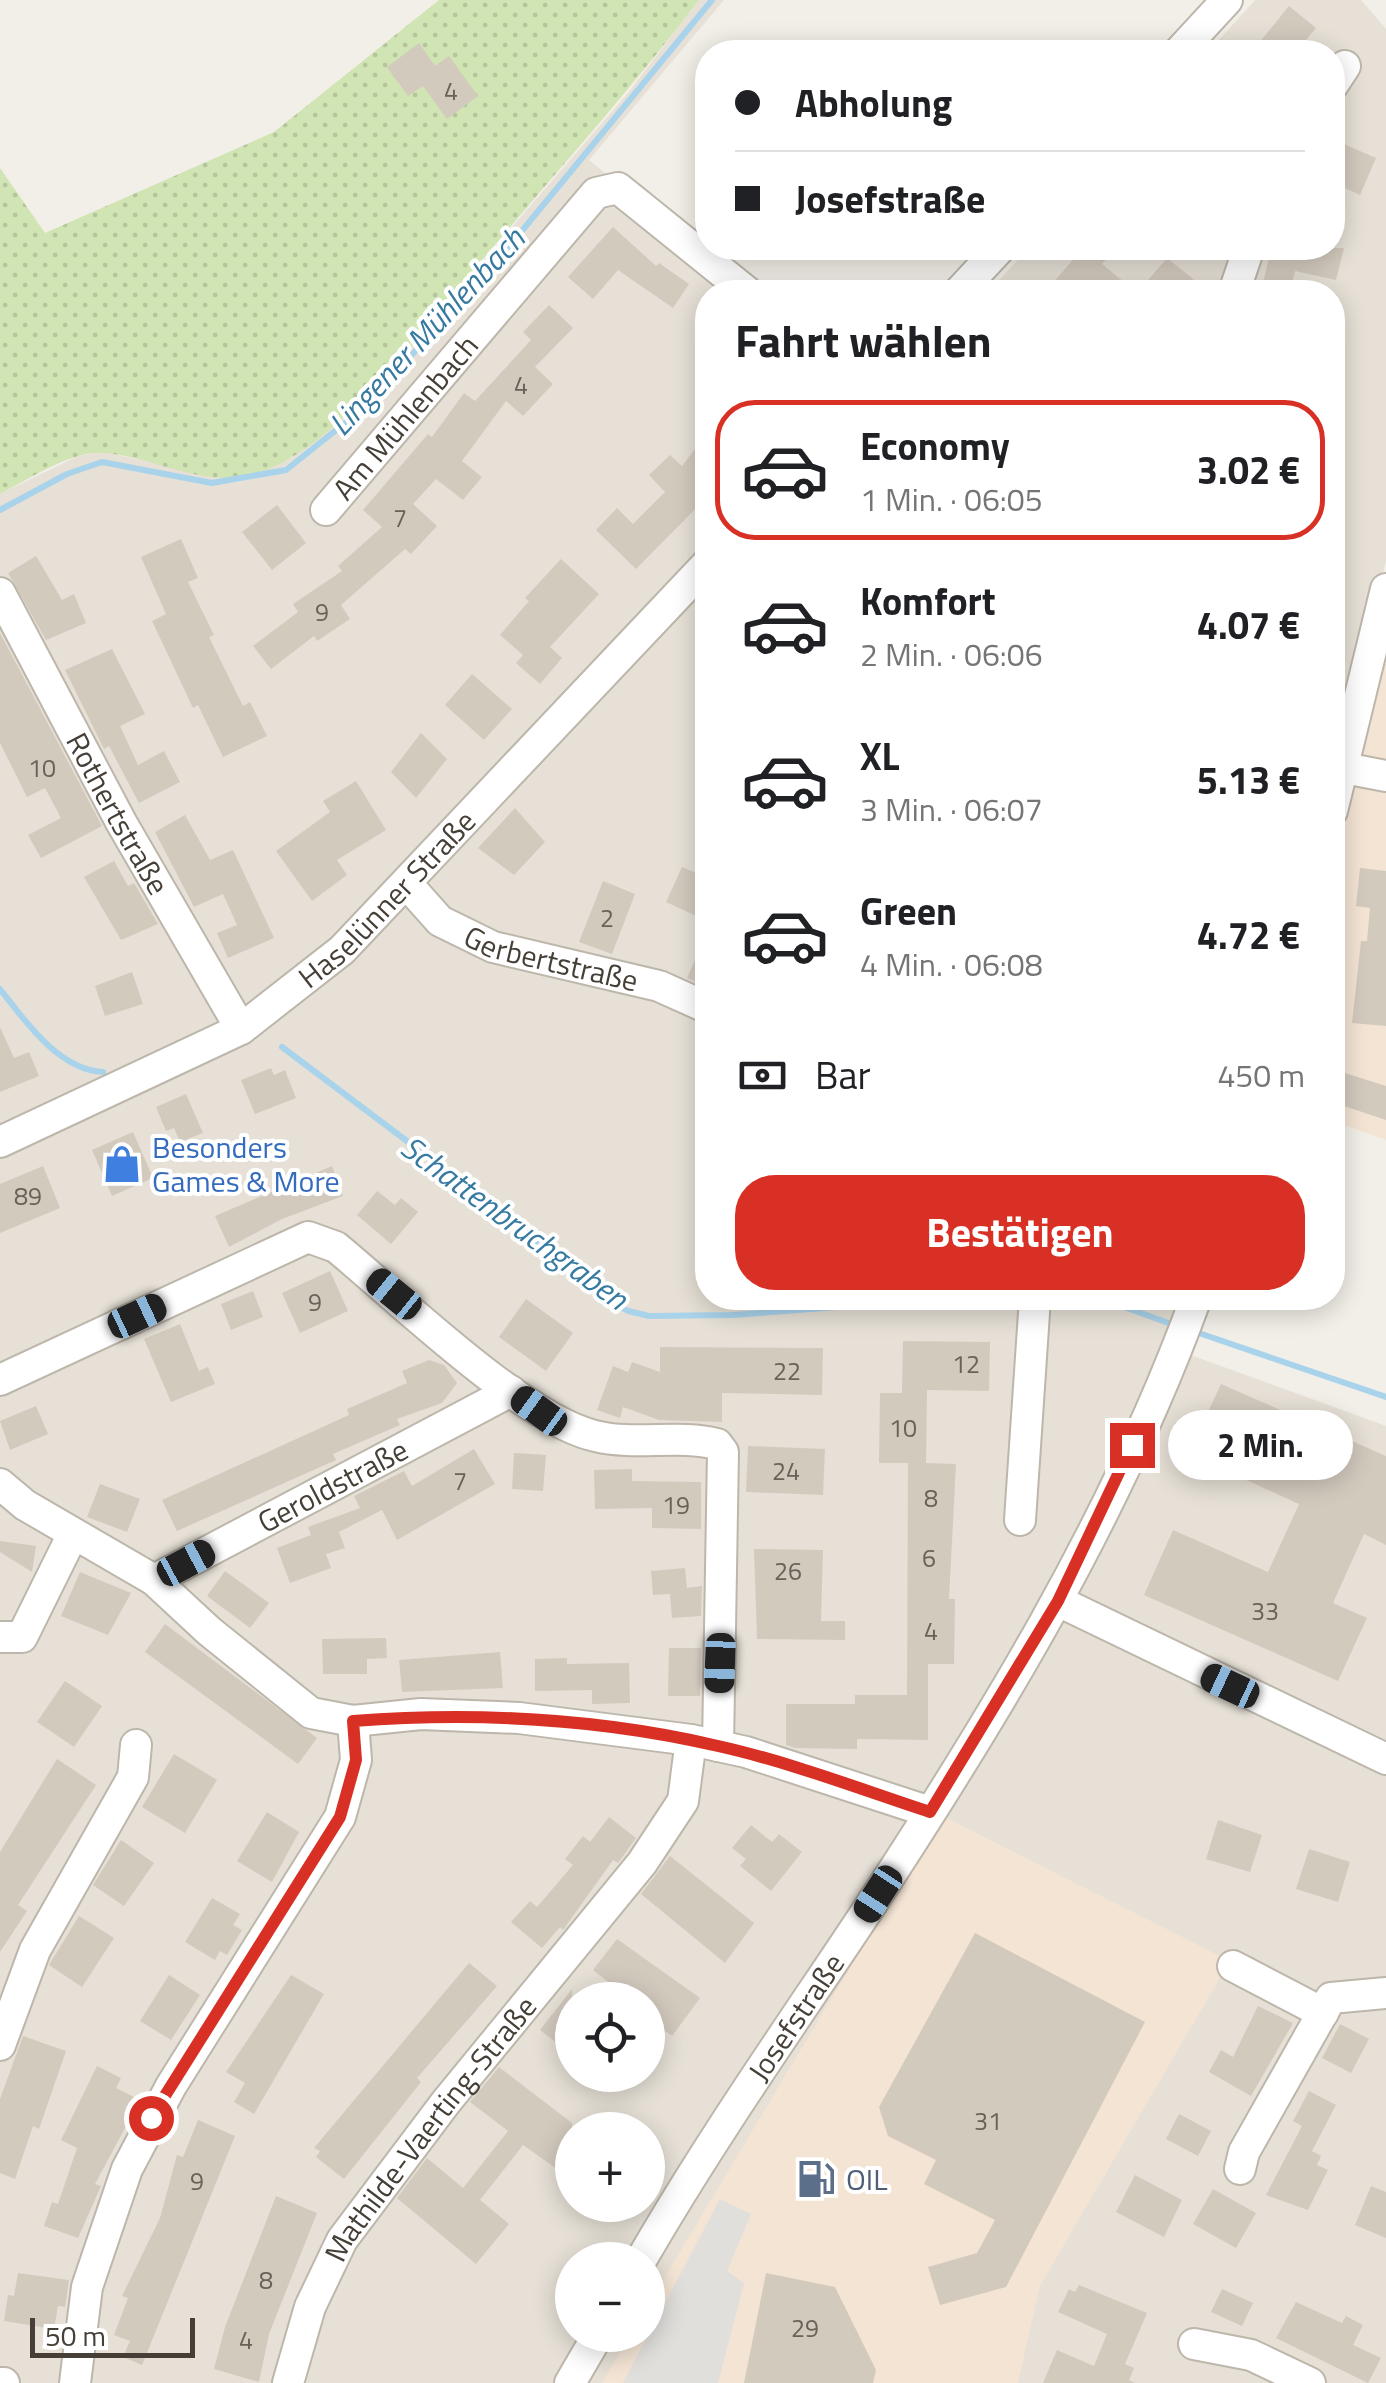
<!DOCTYPE html>
<html lang="de">
<head>
<meta charset="utf-8">
<style>
	body { margin:0; font-family:"Titillium Web",sans-serif; background:#f6f6f6; color:#202124; height:100vh; display:flex; flex-direction:column; font-size:38px; white-space:nowrap }
	* { box-sizing:border-box; margin:0 }
	p { font-size:32px; color:#757577 }
	.icon { flex:none; width:55px; height:55px; fill:none; stroke:currentColor; stroke-width:2; stroke-linecap:round; stroke-linejoin:round }
	.map { position:relative; flex:1; overflow:hidden }
	.panel { position:absolute; left:695px; top:280px; width:650px; height:1030px; display:flex; flex-direction:column; background:#fff; border-radius:40px; box-shadow:0 5px 25px #0003 }
	.panel>* { flex:none }
	.guide { position:absolute; left:695px; top:40px; width:650px; height:220px; border-radius:40px; box-shadow:0 5px 25px #0003; display:grid; align-content:center; height:220px; padding:0 40px; background:#fff }
	.tools { position:absolute; left:555px; top:1982px; display:grid; gap:20px }
	.tools a { display:grid; place-items:center; width:110px; height:110px; border-radius:50%; background:#fff; box-shadow:0 5px 25px #0003; font-size:50px }
	.scale { position:absolute; left:30px; bottom:25px; width:165px; box-sizing:border-box; padding-left:10px; border:5px solid #453f37; border-top:0; font-size:28px; line-height:35px; white-space:nowrap; color:#453f37; -webkit-text-stroke:8px #fff; paint-order:stroke }
	.end { position:absolute; width:45px; height:45px; margin:-22px; border:12px solid #d93025; background:#fff; box-shadow:0 0 0 5px #fff }
	.from { border-radius:50% }
	.bubble { position:absolute; height:70px; border-radius:35px; background:#fff; box-shadow:0 5px 25px #0003; font-size:32px; font-weight:700; line-height:70px; text-align:center }
	.car { position:absolute; width:30px; height:60px; margin:-30px -15px; border-radius:12px; box-shadow:0 0 8px 2px #0007; background:linear-gradient(#222 24%,#8ab4d8 0 40%,#222 0 76%,#8ab4d8 0 86%,#222 0) }
	.guide b { display:flex; align-items:center; gap:35px; height:95px; font-size:38px }
	.guide b+b { border-top:2px solid #e0e0e0 }
	.guide i { width:25px; height:25px; background:#202124 }
	ul { padding:0; list-style:none }
	li { display:flex; align-items:center; gap:30px; height:140px; margin:0 20px 15px; padding:0 20px; border:5px solid transparent; border-radius:40px }
	li div { flex:1 }
	li b { display:block; font-size:38px }
	li em { font-style:normal; font-weight:700 }
	li.selected { border-color:#d93025 }
	li>.icon { width:90px; height:90px; stroke-width:1.5 }
	h2 { padding:0 40px; font-size:45px; line-height:120px }
	.pay { display:flex; align-items:center; gap:25px; height:110px; padding:0 40px; font-size:38px }
	.pay p { margin-inline-start:auto }
	.primary-button { display:flex; gap:20px; margin-top:auto; padding:20px 40px }
	.primary-button a { flex:1; height:115px; border-radius:40px; background:#d93025; color:#fff; font-size:40px; font-weight:700; line-height:115px; text-align:center }
	.map>svg:first-child { display:block }
	.residential { fill:#e6e0d6; fill-rule:evenodd }
	.commercial { fill:#f3e4d4 }
	.grass { fill:url(#grass-dots) }
	.parking { fill:#e1dfdc }
	.lines { fill:none; stroke-linecap:round; stroke-linejoin:round }
	.stream { stroke:#a9d3eb; stroke-width:6 }
	.building { fill:#d3cabe }
	.minor-casing { stroke:#bdb6ab; stroke-width:34 }
	.minor { stroke:#fff; stroke-width:30 }
	.route { stroke:#d93025; stroke-width:12 }
	.labels { text-anchor:middle; dominant-baseline:central; stroke-width:8; stroke-linejoin:round; paint-order:stroke }
	.number-label { font-size:25px; fill:#686259 }
	.street-label { font-size:30px; fill:#453f37; stroke:#fff }
	.shop-label { font-size:30px; fill:#366cbe; stroke:#fff; text-anchor:start }
	.service-label { font-size:30px; fill:#4e5e75; stroke:#fff; text-anchor:start }
	.water-label { font-size:32px; font-style:italic; fill:#367aa1; stroke:#fff }
</style>
</head>
<body>
<div class="map">
<svg width="1386" height="2383" viewBox="0 0 1386 2383">
	<defs>
		<pattern id="grass-dots" width="8" height="8" patternUnits="userSpaceOnUse" patternTransform="scale(2.5)"><rect width="8" height="8" fill="#d1e4b4"/><path d="M2 2h.1M6 6h.1" fill="none" stroke="#b5c59b" stroke-width="1.8" stroke-linecap="round"/></pattern>
	</defs>
	<rect width="100%" height="100%" fill="#f2efe8"/>
	<g class="residential">
		<path d="M 699,0 L 724,0 L 589,160 L 754,292 L 708,292 L 708,1298 L 1181,1298 L 1163,1345 L 1386,1426 L 1386,2383 L 0,2383 L 0,494 L 78,456 L 104,452 L 221,478 L 292,458 L 351,413 L 628,93 ZM 572,2000 L 648,2000 L 648,2075 L 572,2075 ZM 572,2130 L 648,2130 L 648,2205 L 572,2205 ZM 572,2260 L 648,2260 L 648,2335 L 572,2335 Z"/>
		<polygon points="1255,0 1361,0 1386,29 1386,560 1333,785 1332,292 988,292 1029,248 1332,248 1332,52 1208,52"/>
	</g>
	<g class="commercial">
		<polygon points="1386,649 1386,1140 1333,1121 1333,862"/>
		<polygon points="941,1815 1230,1961 1040,2286 1018,2383 602,2383 630,2335 648,2335 648,2305"/>
	</g>
	<path class="grass" d="M 439,0 L 699,0 C 636,83 567,160 499,240 C 438,311 345,447 255,474 C 205,489 154,457 105,453 C 71,450 30,479 0,494 L 0,168 L 45,233 L 274,132 Z"/>
	<polygon class="parking" points="720,2199 751,2214 727,2271 744,2283 718,2383 623,2383"/>
	<g class="lines">
		<g class="stream">
			<polyline points="0,510 67,474 102,462 212,483 286,470 355,415 474,289 712,0"/>
			<path d="M 0,989 C 25,1021 59,1070 103,1072"/>
			<polyline points="282,1047 468,1187 601,1296 628,1311 649,1316 733,1315 956,1298"/>
			<polyline points="1099,1298 1177,1326"/>
			<polyline points="1193,1331 1386,1397"/>
		</g>
	</g>
	<g class="building">
		<polygon points="1289,6 1316,28 1296,52 1271,52 1259,43"/>
		<polygon points="419,43 435,66 449,56 478,96 447,119 423,86 408,96 387,67"/>
		<polygon points="1332,139 1376,158 1360,195 1332,182"/>
		<polygon points="613,227 656,266 659,263 689,284 673,308 618,270 593,299 568,277"/>
		<polygon points="1083,248 1117,248 1102,264 1136,292 1045,292"/>
		<polygon points="1271,248 1344,248 1336,280 1295,271 1290,292 1262,288"/>
		<polygon points="1167,258 1209,292 1138,292"/>
		<polygon points="549,305 573,328 535,367 553,384 523,416 506,401 462,461 482,477 463,500 436,479 413,504 437,526 411,554 405,549 341,605 350,619 317,641 314,636 271,669 253,646 298,612 293,604 342,571 338,566 382,527 363,510 428,434 432,437 464,393 475,401 531,340 523,332"/>
		<polygon points="708,432 708,496 636,569 596,530 617,508 633,524 665,492 649,475 670,455 682,466"/>
		<polygon points="277,505 306,543 272,570 242,532"/>
		<polygon points="181,539 198,578 188,582 214,635 209,637 243,706 250,702 267,736 223,757 198,705 193,708 152,621 166,614 141,557"/>
		<polygon points="36,556 62,600 74,594 86,623 46,640 8,573"/>
		<polygon points="561,559 599,594 550,647 562,658 540,684 516,663 523,655 500,635 529,601 525,598"/>
		<polygon points="0,633 102,826 41,858 28,835 61,818 45,788 27,797 0,743"/>
		<polygon points="112,649 145,714 120,726 138,765 164,751 180,782 139,803 109,746 104,749 65,670"/>
		<polygon points="472,674 512,709 484,740 445,705"/>
		<polygon points="421,733 447,759 416,798 391,772"/>
		<polygon points="356,781 386,830 337,860 347,875 312,901 276,851 330,812 323,801"/>
		<polygon points="515,808 545,842 514,875 478,848"/>
		<polygon points="185,815 210,860 233,850 274,938 228,958 217,933 237,925 223,894 194,907 155,832"/>
		<polygon points="114,861 128,886 134,883 158,924 121,940 84,877"/>
		<polygon points="682,867 708,878 703,919 666,902"/>
		<polygon points="1360,868 1386,871 1386,1026 1352,1023 1361,941 1367,941 1370,908 1356,906"/>
		<polygon points="603,881 635,894 612,954 579,942"/>
		<polygon points="708,931 708,987 687,978"/>
		<polygon points="132,972 143,1004 105,1016 95,986"/>
		<polygon points="0,1027 14,1058 29,1052 39,1076 0,1092"/>
		<polygon points="271,1068 274,1075 285,1070 296,1098 255,1114 241,1080"/>
		<polygon points="1332,1069 1386,1086 1386,1120 1332,1102"/>
		<polygon points="186,1094 203,1133 180,1142 174,1128 166,1131 156,1107"/>
		<polygon points="133,1132 153,1178 112,1196 92,1150"/>
		<polygon points="43,1166 60,1208 0,1233 0,1184"/>
		<polygon points="332,1166 343,1196 282,1219 229,1247 215,1216"/>
		<polygon points="377,1191 395,1205 401,1198 418,1212 391,1244 357,1215"/>
		<polygon points="330,1271 348,1311 300,1333 282,1293"/>
		<polygon points="253,1291 263,1317 231,1330 221,1304"/>
		<polygon points="526,1299 573,1333 546,1371 499,1337"/>
		<polygon points="180,1324 199,1371 208,1367 215,1384 171,1402 144,1339"/>
		<polygon points="903,1341 990,1342 989,1391 927,1390 926,1463 956,1464 949,1599 955,1599 954,1664 928,1664 928,1740 857,1739 857,1749 795,1748 786,1745 786,1704 855,1704 855,1695 907,1695 908,1463 879,1463 880,1393 902,1393"/>
		<polygon points="660,1347 823,1348 822,1395 722,1393 722,1422 659,1420 623,1407 620,1418 597,1410 613,1366 628,1372 632,1362 660,1372"/>
		<polygon points="429,1360 444,1365 457,1383 442,1403 397,1419 400,1425 333,1454 336,1460 177,1531 162,1500 349,1415 347,1409 407,1383 402,1371"/>
		<polygon points="1221,1384 1386,1456 1386,1545 1364,1534 1333,1603 1367,1618 1338,1681 1144,1595 1173,1530 1268,1572 1299,1504 1211,1464 1224,1436 1202,1425"/>
		<polygon points="36,1406 48,1434 10,1450 0,1421"/>
		<polygon points="748,1446 825,1449 823,1495 746,1492"/>
		<polygon points="474,1449 495,1484 397,1540 382,1510 339,1532 345,1548 326,1554 331,1568 290,1583 277,1548 311,1535 308,1527 360,1508 354,1496 404,1471 412,1486"/>
		<polygon points="514,1453 546,1455 543,1491 512,1489"/>
		<polygon points="632,1469 632,1481 701,1482 701,1529 652,1528 652,1508 595,1509 594,1470"/>
		<polygon points="100,1484 140,1499 127,1532 87,1517"/>
		<polygon points="0,1541 36,1546 32,1572 0,1552"/>
		<polygon points="754,1549 823,1550 821,1621 845,1621 845,1640 757,1639"/>
		<polygon points="685,1568 687,1588 702,1586 701,1616 672,1618 670,1594 653,1595 651,1571"/>
		<polygon points="225,1571 269,1603 250,1628 207,1596"/>
		<polygon points="80,1572 131,1593 108,1635 61,1616"/>
		<polygon points="165,1624 317,1738 298,1764 145,1652"/>
		<polygon points="386,1638 387,1658 367,1659 367,1674 323,1674 322,1639"/>
		<polygon points="669,1648 701,1648 700,1696 668,1696"/>
		<polygon points="500,1652 503,1688 402,1692 399,1660"/>
		<polygon points="567,1658 567,1664 629,1663 630,1703 592,1704 592,1690 535,1691 535,1659"/>
		<polygon points="65,1681 102,1706 74,1747 37,1722"/>
		<polygon points="174,1754 217,1780 185,1833 142,1807"/>
		<polygon points="57,1759 96,1785 18,1905 27,1911 0,1952 0,1852"/>
		<polygon points="267,1812 299,1832 272,1882 237,1861"/>
		<polygon points="609,1817 636,1838 618,1863 613,1860 563,1930 560,1927 542,1948 511,1922 530,1901 537,1907 573,1865 565,1859 583,1836 590,1842"/>
		<polygon points="1218,1820 1262,1835 1250,1872 1206,1859"/>
		<polygon points="751,1825 772,1842 779,1834 802,1852 771,1891 740,1866 746,1859 732,1848"/>
		<polygon points="121,1840 154,1863 124,1906 93,1885"/>
		<polygon points="1309,1849 1350,1862 1338,1902 1296,1889"/>
		<polygon points="670,1856 754,1923 725,1963 641,1894"/>
		<polygon points="212,1898 240,1914 233,1925 242,1930 227,1955 220,1951 215,1960 185,1942"/>
		<polygon points="79,1916 114,1938 82,1987 49,1965"/>
		<polygon points="975,1933 1145,2022 1006,2287 940,2305 928,2267 977,2253 995,2220 924,2184 936,2160 888,2136 879,2107"/>
		<polygon points="617,1939 700,1998 672,2036 648,2018 648,2000 631,2000 593,1970"/>
		<polygon points="469,1963 497,1986 417,2078 421,2082 344,2179 316,2157 320,2151 314,2148"/>
		<polygon points="169,1975 200,1995 171,2040 140,2021"/>
		<polygon points="291,1975 324,1994 254,2114 234,2102 245,2083 226,2072"/>
		<polygon points="572,1989 572,2055 540,2030"/>
		<polygon points="1258,2006 1293,2023 1251,2096 1209,2072 1221,2050 1233,2057"/>
		<polygon points="1340,2024 1369,2039 1351,2073 1322,2058"/>
		<polygon points="23,2036 66,2051 39,2129 33,2126 15,2179 0,2173 0,2099"/>
		<polygon points="97,2066 121,2078 116,2088 140,2100 95,2184 101,2186 78,2238 44,2226 52,2202 58,2204 77,2148 61,2140"/>
		<polygon points="499,2067 572,2123 572,2156 561,2172 523,2145 480,2200 509,2224 476,2264 397,2198 427,2158 463,2188 508,2131 470,2102"/>
		<polygon points="1309,2091 1336,2105 1312,2151 1321,2156 1317,2165 1328,2170 1308,2210 1266,2195 1302,2126 1293,2121"/>
		<polygon points="1179,2114 1211,2131 1198,2156 1166,2139"/>
		<polygon points="198,2120 235,2136 142,2365 123,2357 130,2341 114,2335 128,2298 122,2296 160,2218 177,2155 183,2157"/>
		<polygon points="1135,2175 1182,2200 1164,2237 1116,2212"/>
		<polygon points="1371,2186 1386,2192 1386,2238 1355,2225"/>
		<polygon points="1213,2189 1256,2213 1236,2248 1193,2224"/>
		<polygon points="276,2196 317,2213 269,2334 259,2382 214,2369 225,2327"/>
		<polygon points="18,2273 69,2280 65,2307 58,2306 54,2329 4,2321 8,2295 14,2296"/>
		<polygon points="766,2273 835,2287 876,2370 873,2383 744,2383"/>
		<polygon points="1079,2285 1147,2313 1125,2364 1134,2368 1129,2380 1135,2383 1043,2383 1057,2350 1094,2366 1107,2334 1058,2312 1069,2289 1075,2292"/>
		<polygon points="1222,2289 1253,2303 1242,2326 1211,2312"/>
		<polygon points="1296,2302 1342,2323 1346,2316 1363,2325 1353,2345 1381,2358 1368,2383 1276,2338"/>
	</g>
	<g class="lines">
		<g class="minor-casing">
			<g id="minor">
				<polyline points="1179,52 1227,0"/>
				<polyline points="1332,86 1345,66"/>
				<polyline points="959,292 1000,248"/>
				<polyline points="1234,292 1249,248"/>
				<path id="s1" d="M 326,510 L 596,193 L 618,188 L 747,292"/>
				<path id="s2" d="M 0,593 L 121,822 L 241,1029"/>
				<polyline points="1344,768 1386,776"/>
				<polyline points="1332,811 1386,589"/>
				<path id="s3" d="M 407,884 L 440,921 L 493,947 L 659,986 L 708,1008"/>
				<path id="s4" d="M 0,1142 L 241,1029 L 342,950 L 708,563"/>
				<path d="M 0,1380 L 308,1237 L 336,1247 C 397,1297 522,1419 595,1436 C 636,1446 677,1434 717,1444 L 723,1452 L 718,1746"/>
				<polyline points="0,1484 25,1505 154,1580 209,1631 311,1713 353,1721 421,1714 519,1718 691,1740 746,1752 930,1812"/>
				<polyline points="1020,1520 1035,1298"/>
				<path id="s5" d="M 154,1580 L 511,1391"/>
				<polyline points="1058,1601 1386,1759"/>
				<polyline points="0,1637 22,1637 73,1534"/>
				<polyline points="1233,1966 1323,2013"/>
				<polyline points="0,2045 35,1950 133,1777 136,1745"/>
				<polyline points="1240,2169 1244,2152 1331,1998 1386,1993"/>
				<path id="s6" d="M 641,2260 C 708,2144 785,2034 859,1923 C 989,1726 1115,1521 1196,1298"/>
				<polyline points="1194,2344 1251,2355 1310,2383"/>
				<polyline points="0,2383 4,2383"/>
				<polyline points="75,2383 87,2287 127,2169 171,2086 340,1817 356,1760 353,1721"/>
				<path id="s7" d="M 288,2383 L 310,2307 L 342,2240 L 446,2102 L 642,1863 L 683,1801 L 691,1740"/>
				<polyline points="570,2383 598,2335"/>
			</g>
		</g>
		<use href="#minor" class="minor"/>
	</g>
	<g class="lines">
		<path class="route" d="M 151,2118 L 340,1817 L 356,1760 L 353,1721 C 474,1712 598,1718 718,1746 C 790,1762 860,1789 930,1812 L 1058,1601 L 1132,1445"/>
	</g>
	<defs>
		<g id="shop-bare" transform="scale(3)"><path d="M-5-2.5h2.3a2.7 3.5 0 0 1 5.4 0H5L5.5 6h-11ZM-1.5-2.5h3a1.5 2.3 0 0 0-3 0Z" fill="#3f7fe0" stroke="#fff" stroke-width="2.5" paint-order="stroke"/></g>
		<g id="fuel-bare" transform="scale(3)"><path d="M-5.5-6h7V0h2V4h1.3V-2.5L3-4.5l.8-.8L6-3V5H2.5V1h-1V6h-7ZM-4.2-4.7v3.2H.2V-4.7Z" fill="#5c6f8a" stroke="#fff" stroke-width="2.5" paint-order="stroke"/></g>
	</defs>
	<g fill-rule="evenodd">
		<use href="#shop-bare" x="122" y="1164"/>
		<use href="#fuel-bare" x="816" y="2179"/>
	</g>
	<g class="labels">
		<g class="number-label">
			<text x="451" y="91">4</text>
			<text x="521" y="385">4</text>
			<text x="400" y="518">7</text>
			<text x="322" y="612">9</text>
			<text x="42" y="768">10</text>
			<text x="607" y="918">2</text>
			<text x="28" y="1196">89</text>
			<text x="315" y="1302">9</text>
			<text x="966" y="1364">12</text>
			<text x="787" y="1371">22</text>
			<text x="903" y="1428">10</text>
			<text x="786" y="1471">24</text>
			<text x="460" y="1481">7</text>
			<text x="931" y="1498">8</text>
			<text x="676" y="1505">19</text>
			<text x="929" y="1558">6</text>
			<text x="788" y="1571">26</text>
			<text x="1265" y="1611">33</text>
			<text x="931" y="1631">4</text>
			<text x="988" y="2121">31</text>
			<text x="197" y="2181">9</text>
			<text x="266" y="2280">8</text>
			<text x="805" y="2328">29</text>
			<text x="246" y="2340">4</text>
		</g>
		<g class="street-label">
			<text stroke="none"><textPath href="#s1" startOffset="122">Am Mühlenbach</textPath></text>
			<text stroke="none"><textPath href="#s2" startOffset="250">Rothertstraße</textPath></text>
			<text stroke="none"><textPath href="#s4" startOffset="462">Haselünner Straße</textPath></text>
			<text stroke="none"><textPath href="#s3" startOffset="168">Gerbertstraße</textPath></text>
			<text stroke="none"><textPath href="#s5" startOffset="202">Geroldstraße</textPath></text>
			<text stroke="none"><textPath href="#s6" startOffset="288">Josefstraße</textPath></text>
			<text stroke="none"><textPath href="#s7" startOffset="295">Mathilde-Vaerting-Straße</textPath></text>
		</g>
		<g class="shop-label">
			<text x="152" y="1147">Besonders<tspan x="152" dy="34">Games &amp; More</tspan></text>
		</g>
		<g class="service-label">
			<text x="846" y="2179">OIL</text>
		</g>
		<g class="water-label">
			<text transform="translate(426 331) rotate(-47)">Lingener Mühlenbach</text>
			<text transform="translate(515 1222) rotate(36)">Schattenbruchgraben</text>
		</g>
	</g>
</svg>
<div class="tools">
<a><svg class="icon" aria-label="locate" viewBox="0 0 24 24"><circle cx="12" cy="12" r="6"/><path d="M12 2v4M12 18v4M2 12h4M18 12h4"/></svg></a>
<a>+</a>
<a>−</a>
</div>
<div class="scale">50 m</div>
<i class="end from" style="left:151px;top:2118px"></i>
<i class="end" style="left:1132px;top:1445px"></i>
<div class="bubble" style="left:1168px;top:1410px;width:185px">2 Min.</div>
<i class="car" style="left:394px;top:1294px;rotate:309deg"></i>
<i class="car" style="left:137px;top:1316px;rotate:65deg"></i>
<i class="car" style="left:539px;top:1411px;rotate:306deg"></i>
<i class="car" style="left:186px;top:1563px;rotate:62deg"></i>
<i class="car" style="left:720px;top:1663px;rotate:182deg"></i>
<i class="car" style="left:1230px;top:1686px;rotate:295deg"></i>
<i class="car" style="left:878px;top:1894px;rotate:213deg"></i>
<div class="guide">
<b><i class="from"></i>Abholung</b>
<b><i></i>Josefstraße</b>
</div>
<section class="panel">
<h2>Fahrt wählen</h2>
<ul>
<li class="selected"><svg class="icon" aria-label="car" viewBox="0 0 24 24"><path d="M5 17H2v-5l4-1 3-4h7l3 4 3 1v5h-3M9 17h6M6 11h13"/><circle cx="7" cy="17" r="2"/><circle cx="17" cy="17" r="2"/></svg><div><b>Economy</b><p>1 Min. · 06:05</p></div><em>3.02 €</em></li>
<li><svg class="icon" aria-label="car" viewBox="0 0 24 24"><path d="M5 17H2v-5l4-1 3-4h7l3 4 3 1v5h-3M9 17h6M6 11h13"/><circle cx="7" cy="17" r="2"/><circle cx="17" cy="17" r="2"/></svg><div><b>Komfort</b><p>2 Min. · 06:06</p></div><em>4.07 €</em></li>
<li><svg class="icon" aria-label="car" viewBox="0 0 24 24"><path d="M5 17H2v-5l4-1 3-4h7l3 4 3 1v5h-3M9 17h6M6 11h13"/><circle cx="7" cy="17" r="2"/><circle cx="17" cy="17" r="2"/></svg><div><b>XL</b><p>3 Min. · 06:07</p></div><em>5.13 €</em></li>
<li><svg class="icon" aria-label="car" viewBox="0 0 24 24"><path d="M5 17H2v-5l4-1 3-4h7l3 4 3 1v5h-3M9 17h6M6 11h13"/><circle cx="7" cy="17" r="2"/><circle cx="17" cy="17" r="2"/></svg><div><b>Green</b><p>4 Min. · 06:08</p></div><em>4.72 €</em></li>
</ul>
<div class="pay"><svg class="icon" aria-label="cash" viewBox="0 0 24 24"><path d="M3 7h18v10H3z"/><circle cx="12" cy="12" r="2"/></svg>Bar<p>450 m</p></div>
<div class="primary-button"><a>Bestätigen</a></div>
</section>
</div>
</body>
</html>
